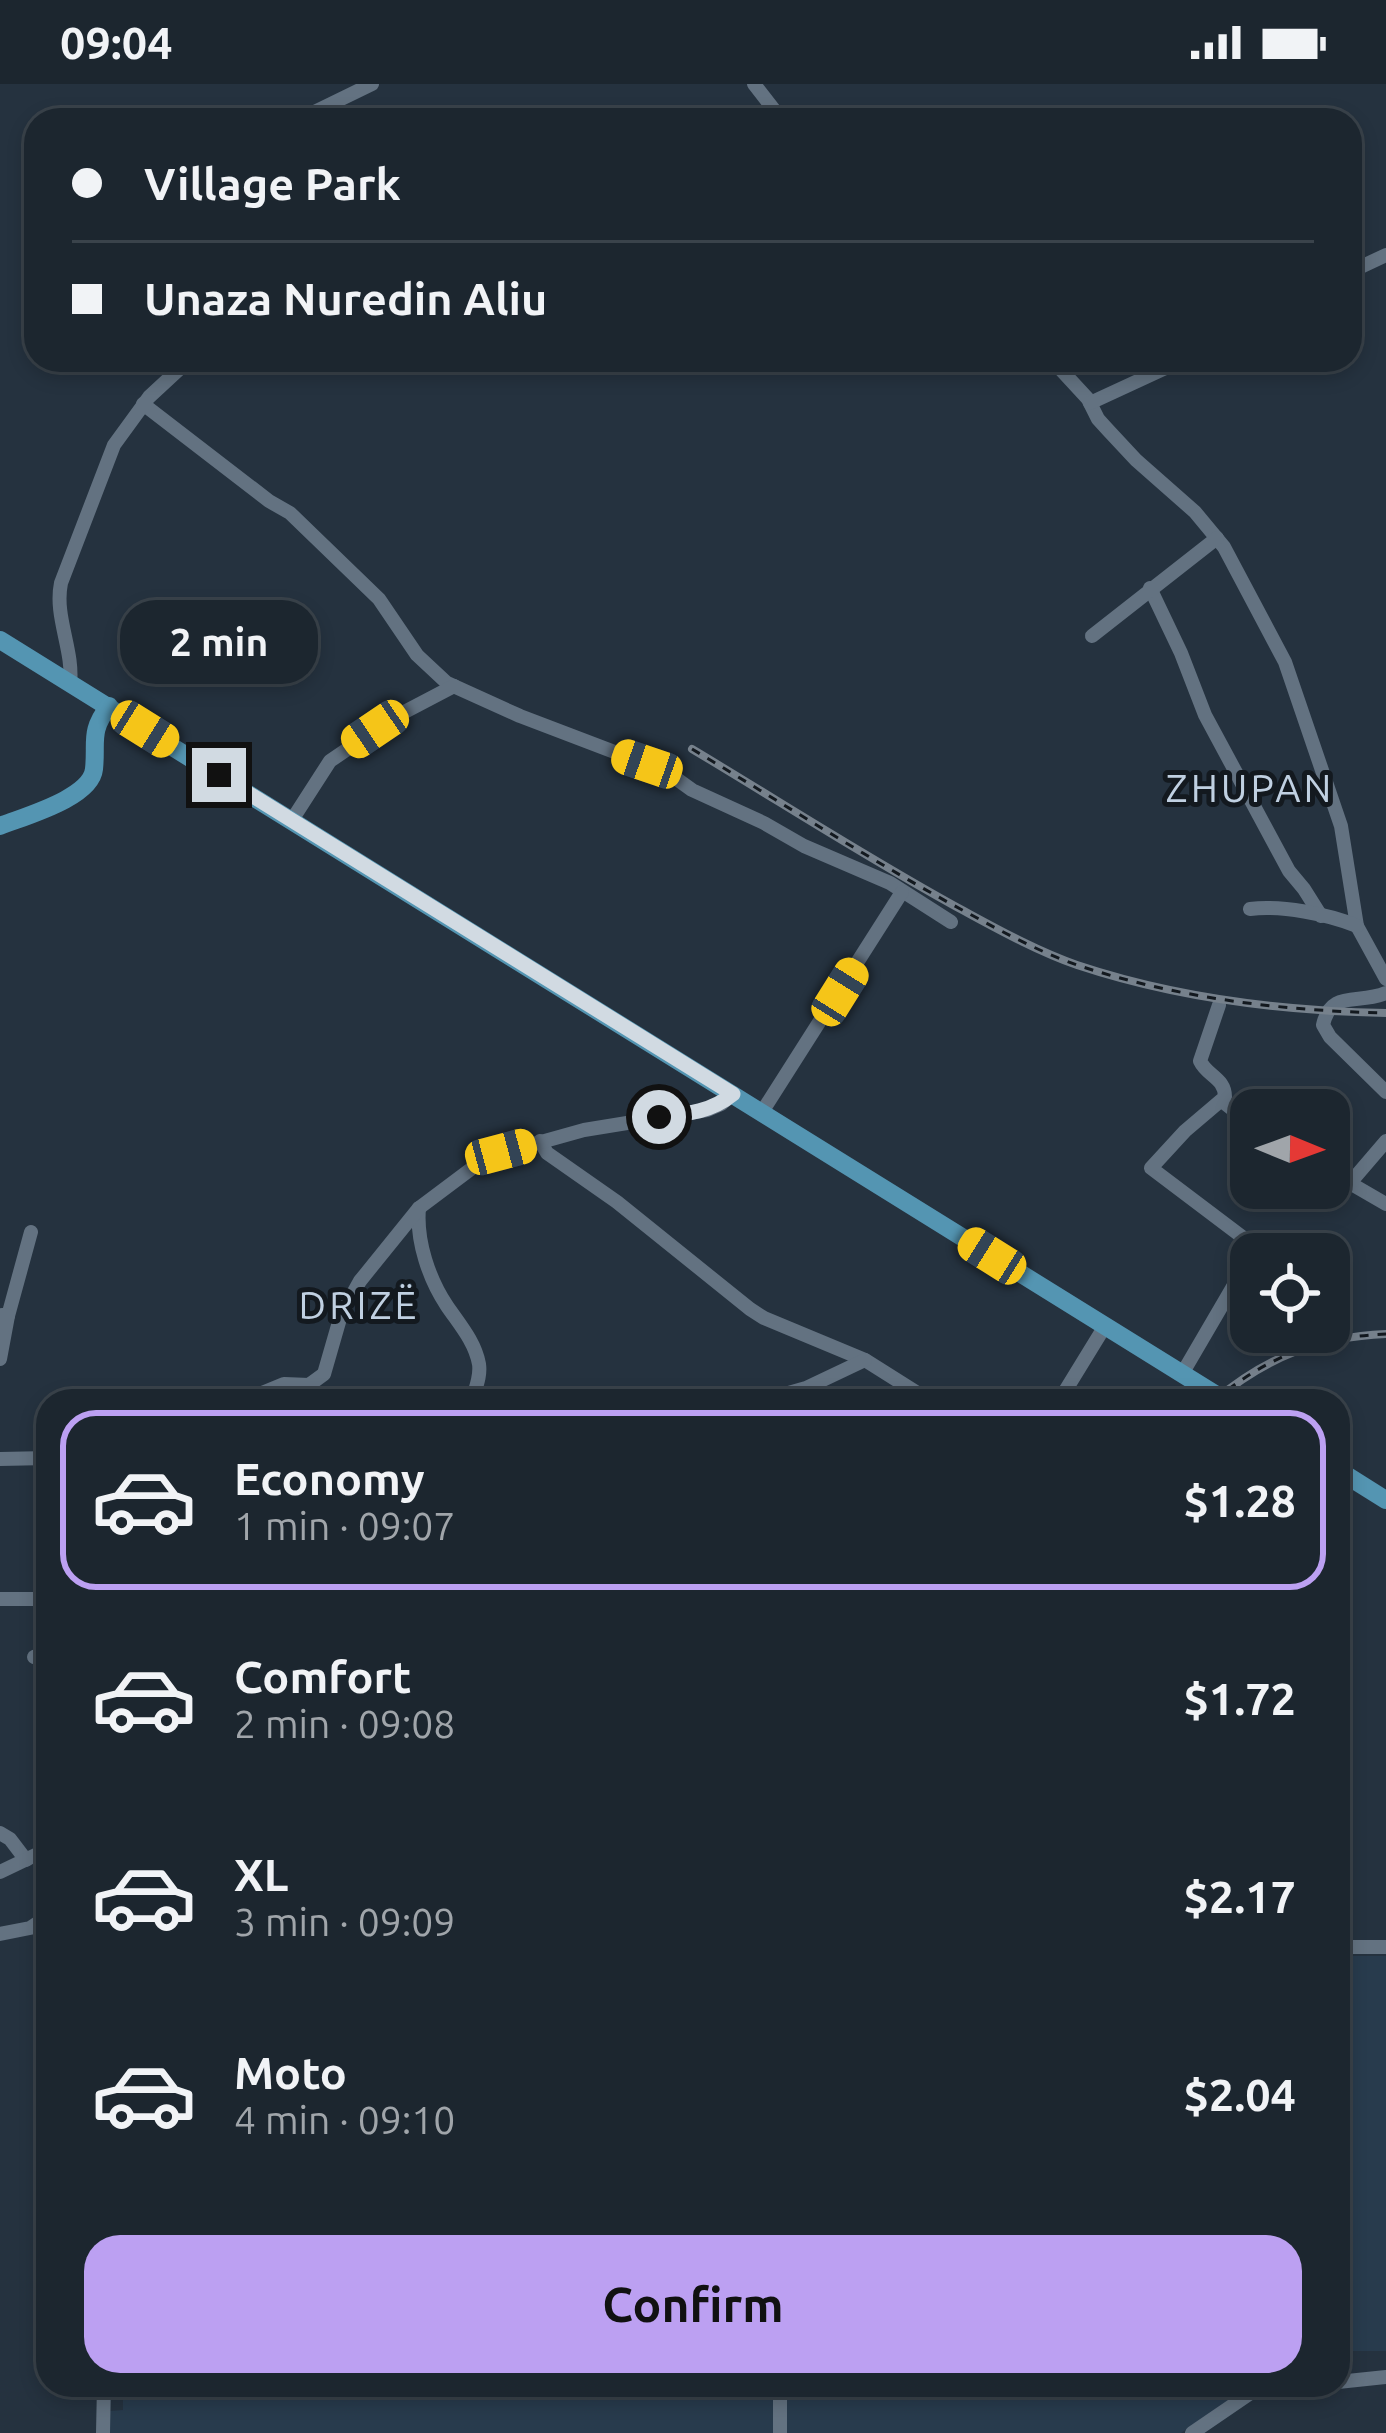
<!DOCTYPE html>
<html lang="en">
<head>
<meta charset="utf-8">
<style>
	body { margin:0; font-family:Ubuntu,sans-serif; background:#29323b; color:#f1f3f6; height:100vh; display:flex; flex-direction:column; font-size:45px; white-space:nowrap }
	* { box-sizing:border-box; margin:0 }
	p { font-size:39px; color:#a0a5aa }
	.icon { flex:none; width:66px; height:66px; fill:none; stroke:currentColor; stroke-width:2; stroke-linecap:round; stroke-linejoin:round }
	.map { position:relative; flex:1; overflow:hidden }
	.side { position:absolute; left:36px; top:1305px; width:1314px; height:1008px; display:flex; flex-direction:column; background:#1c262f; border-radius:36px; box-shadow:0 6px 18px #0003,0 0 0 3px #3a434b }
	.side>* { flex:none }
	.banner { position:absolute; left:24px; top:24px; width:1338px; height:264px; border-radius:36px; box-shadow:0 6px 18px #0003,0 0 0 3px #3a434b; display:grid; align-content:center; height:264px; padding:0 48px; background:#1c262f }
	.needle { width:78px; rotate:91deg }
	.buttons { position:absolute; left:1230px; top:1005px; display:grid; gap:24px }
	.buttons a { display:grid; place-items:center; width:120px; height:120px; border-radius:24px; background:#1c262f; box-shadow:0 6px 18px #0003,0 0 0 3px #3a434b; font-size:60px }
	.end { position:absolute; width:54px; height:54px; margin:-27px; border:15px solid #d1dae2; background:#111; box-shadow:0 0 0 6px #111 }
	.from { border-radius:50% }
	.bubble { position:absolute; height:84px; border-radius:36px; background:#1c262f; box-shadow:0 6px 18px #0003,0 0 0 3px #3a434b; font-size:39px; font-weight:700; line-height:84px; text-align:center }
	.car { position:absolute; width:36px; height:72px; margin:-36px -18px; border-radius:15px; box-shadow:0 0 9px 3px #0007; background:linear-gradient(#f5c518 24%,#345 0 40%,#f5c518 0 76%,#345 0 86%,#f5c518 0) }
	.banner b { display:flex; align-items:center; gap:42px; height:114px; font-size:45px }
	.banner b+b { border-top:3px solid #3a434b }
	.banner i { width:30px; height:30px; background:#f1f3f6 }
	ul { padding:21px 0 0; list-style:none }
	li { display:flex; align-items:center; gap:36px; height:180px; margin:0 24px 18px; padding:0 24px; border:6px solid transparent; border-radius:36px }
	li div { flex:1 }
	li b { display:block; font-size:45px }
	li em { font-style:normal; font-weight:700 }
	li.on { border-color:#bca0f2 }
	li>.icon { width:108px; height:108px; stroke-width:1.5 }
	.cta { display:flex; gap:24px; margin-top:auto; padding:24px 48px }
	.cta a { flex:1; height:138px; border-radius:36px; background:#bca0f2; color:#111; font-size:48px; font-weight:700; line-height:138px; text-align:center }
	.status { display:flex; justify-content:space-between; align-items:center; height:84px; padding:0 60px; background:#1c262f; direction:ltr }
	.status svg { height:33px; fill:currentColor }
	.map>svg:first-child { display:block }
	.built { fill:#283b4d }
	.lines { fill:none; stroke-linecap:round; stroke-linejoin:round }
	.minor { stroke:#637281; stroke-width:14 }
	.major { stroke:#5495b2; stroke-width:18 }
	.rail-casing { stroke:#76818c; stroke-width:8 }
	.rail { stroke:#13191f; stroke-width:3; stroke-dasharray:9; stroke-linecap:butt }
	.route { stroke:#d1dae2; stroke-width:15 }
	.labels { text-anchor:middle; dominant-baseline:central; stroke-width:10; stroke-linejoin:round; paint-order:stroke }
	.quarter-label { font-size:39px; letter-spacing:3px; fill:#c0d0e1; stroke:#13191f }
</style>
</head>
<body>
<div class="status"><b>09:04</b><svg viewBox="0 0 49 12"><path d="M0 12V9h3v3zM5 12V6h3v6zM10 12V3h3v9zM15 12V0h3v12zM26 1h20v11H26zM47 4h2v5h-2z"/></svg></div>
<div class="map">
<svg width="1386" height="2349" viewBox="0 0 1386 2349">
	<rect width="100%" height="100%" fill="#25323f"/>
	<g class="built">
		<rect x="1338" y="1872" width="48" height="395"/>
		<polygon points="123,2301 1250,2301 1181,2349 110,2349 110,2327 123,2326"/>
	</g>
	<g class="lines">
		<g class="minor">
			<polyline points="754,0 782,36"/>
			<polyline points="298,36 372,0"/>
			<polyline points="1350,188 1386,171"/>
			<polyline points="1052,276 1088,315 1098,335 1108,346 1136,376 1195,428 1224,463 1285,578 1341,742 1357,842 1386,895"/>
			<polyline points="1090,319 1183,276"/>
			<polyline points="143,320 269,417 290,429 379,515 417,571 447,599 520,632 667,688 692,706 764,739 804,762 890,799 951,838"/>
			<polyline points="1150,504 1181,569 1205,631 1289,787 1304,805 1321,832"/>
			<polyline points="1092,552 1217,454"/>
			<path d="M 70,600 C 74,566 54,533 61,499 L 114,361 L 149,313 L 189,276"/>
			<polyline points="292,736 330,677 393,634 454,602"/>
			<path d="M 1250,825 C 1281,821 1328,830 1357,842"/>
			<path d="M 1386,909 C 1358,921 1331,905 1323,941 L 1330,953 L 1386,1008"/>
			<polyline points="1222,1017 1251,1040"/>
			<polyline points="762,1028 902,808"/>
			<polyline points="540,1057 547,1069 617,1118 750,1225 764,1234 865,1276 930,1317"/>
			<polyline points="1329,1087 1386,1120"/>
			<polyline points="1350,1099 1386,1057"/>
			<path d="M 419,1124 C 416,1157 429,1195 447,1222 C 460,1241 475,1258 479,1280 C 481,1293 475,1305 472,1317"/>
			<polyline points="8,1232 31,1148"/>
			<polyline points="0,1275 8,1232 2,1231"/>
			<path d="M 1182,1290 L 1248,1177 L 1249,1163 L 1245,1155 L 1151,1084 L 1185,1047 L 1225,1013 C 1225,994 1207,992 1200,977 L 1219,921"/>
			<polyline points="243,1317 284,1300 309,1301 324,1290 341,1231 360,1197 419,1124 487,1073 584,1046 707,1026 721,1020 733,1010"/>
			<polyline points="760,1317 806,1304 865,1276"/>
			<polyline points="1059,1317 1105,1242"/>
			<polyline points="0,1375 48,1374"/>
			<polyline points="0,1515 48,1515"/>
			<polyline points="34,1573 48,1567"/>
			<polyline points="0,1749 10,1755 26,1776"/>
			<polyline points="0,1788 48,1765"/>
			<polyline points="0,1850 30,1844 48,1832"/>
			<polyline points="1338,1863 1386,1863"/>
			<polyline points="1338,2298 1386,2293"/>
			<polyline points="103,2349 104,2301"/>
			<polyline points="780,2349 780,2301"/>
			<polyline points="1192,2349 1255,2306 1279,2301"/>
		</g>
		<g class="major">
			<polyline points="0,556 1226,1317"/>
			<path d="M 0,742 C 25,732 91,714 94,685 C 97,657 89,648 109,622"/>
			<polyline points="1338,1386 1386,1416"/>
		</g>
		<g class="rail-casing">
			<g id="rail">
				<path d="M 692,665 C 779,717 864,772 953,821 C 994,843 1034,866 1077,881 C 1176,914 1283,927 1386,929"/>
				<path d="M 1214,1317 C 1266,1273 1318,1253 1386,1250"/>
			</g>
		</g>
		<use href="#rail" class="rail"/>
	</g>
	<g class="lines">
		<path class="route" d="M 219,691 L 733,1010 C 711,1028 687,1030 659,1033"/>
	</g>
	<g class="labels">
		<g class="quarter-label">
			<text x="1250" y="703">ZHUPAN</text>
			<text x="359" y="1220">DRIZË</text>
		</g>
	</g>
</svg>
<div class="buttons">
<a><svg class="needle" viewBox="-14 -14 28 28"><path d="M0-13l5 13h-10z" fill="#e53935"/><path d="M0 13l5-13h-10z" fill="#a0a5aa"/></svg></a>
<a><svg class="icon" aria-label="locate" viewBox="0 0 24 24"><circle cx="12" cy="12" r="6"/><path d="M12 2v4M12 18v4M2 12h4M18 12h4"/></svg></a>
</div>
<i class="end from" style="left:659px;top:1033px"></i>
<i class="end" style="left:219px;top:691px"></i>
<div class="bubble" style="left:120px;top:516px;width:198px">2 min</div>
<i class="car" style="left:145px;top:645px;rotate:122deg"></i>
<i class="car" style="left:375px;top:645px;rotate:236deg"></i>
<i class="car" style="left:647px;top:680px;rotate:289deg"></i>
<i class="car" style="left:840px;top:908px;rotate:32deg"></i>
<i class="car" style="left:501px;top:1068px;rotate:75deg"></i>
<i class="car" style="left:992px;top:1172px;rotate:302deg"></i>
<div class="banner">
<b><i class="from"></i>Village Park</b>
<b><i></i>Unaza Nuredin Aliu</b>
</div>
<section class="side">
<ul>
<li class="on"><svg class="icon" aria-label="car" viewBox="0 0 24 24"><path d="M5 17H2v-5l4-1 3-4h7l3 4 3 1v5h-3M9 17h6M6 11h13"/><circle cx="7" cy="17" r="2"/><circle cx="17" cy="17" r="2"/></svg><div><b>Economy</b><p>1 min · 09:07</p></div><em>$1.28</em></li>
<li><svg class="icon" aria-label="car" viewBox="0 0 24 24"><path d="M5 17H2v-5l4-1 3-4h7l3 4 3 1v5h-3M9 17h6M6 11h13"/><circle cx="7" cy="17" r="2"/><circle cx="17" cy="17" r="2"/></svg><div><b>Comfort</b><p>2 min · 09:08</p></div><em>$1.72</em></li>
<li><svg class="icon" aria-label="car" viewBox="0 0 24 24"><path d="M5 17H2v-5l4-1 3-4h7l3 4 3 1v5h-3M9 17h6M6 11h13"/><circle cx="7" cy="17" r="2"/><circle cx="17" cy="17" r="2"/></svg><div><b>XL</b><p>3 min · 09:09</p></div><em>$2.17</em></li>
<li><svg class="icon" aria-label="car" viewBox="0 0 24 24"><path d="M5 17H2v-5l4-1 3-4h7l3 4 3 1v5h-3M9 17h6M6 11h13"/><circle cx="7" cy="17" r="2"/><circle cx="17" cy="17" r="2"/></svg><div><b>Moto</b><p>4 min · 09:10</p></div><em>$2.04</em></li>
</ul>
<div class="cta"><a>Confirm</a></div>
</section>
</div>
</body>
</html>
